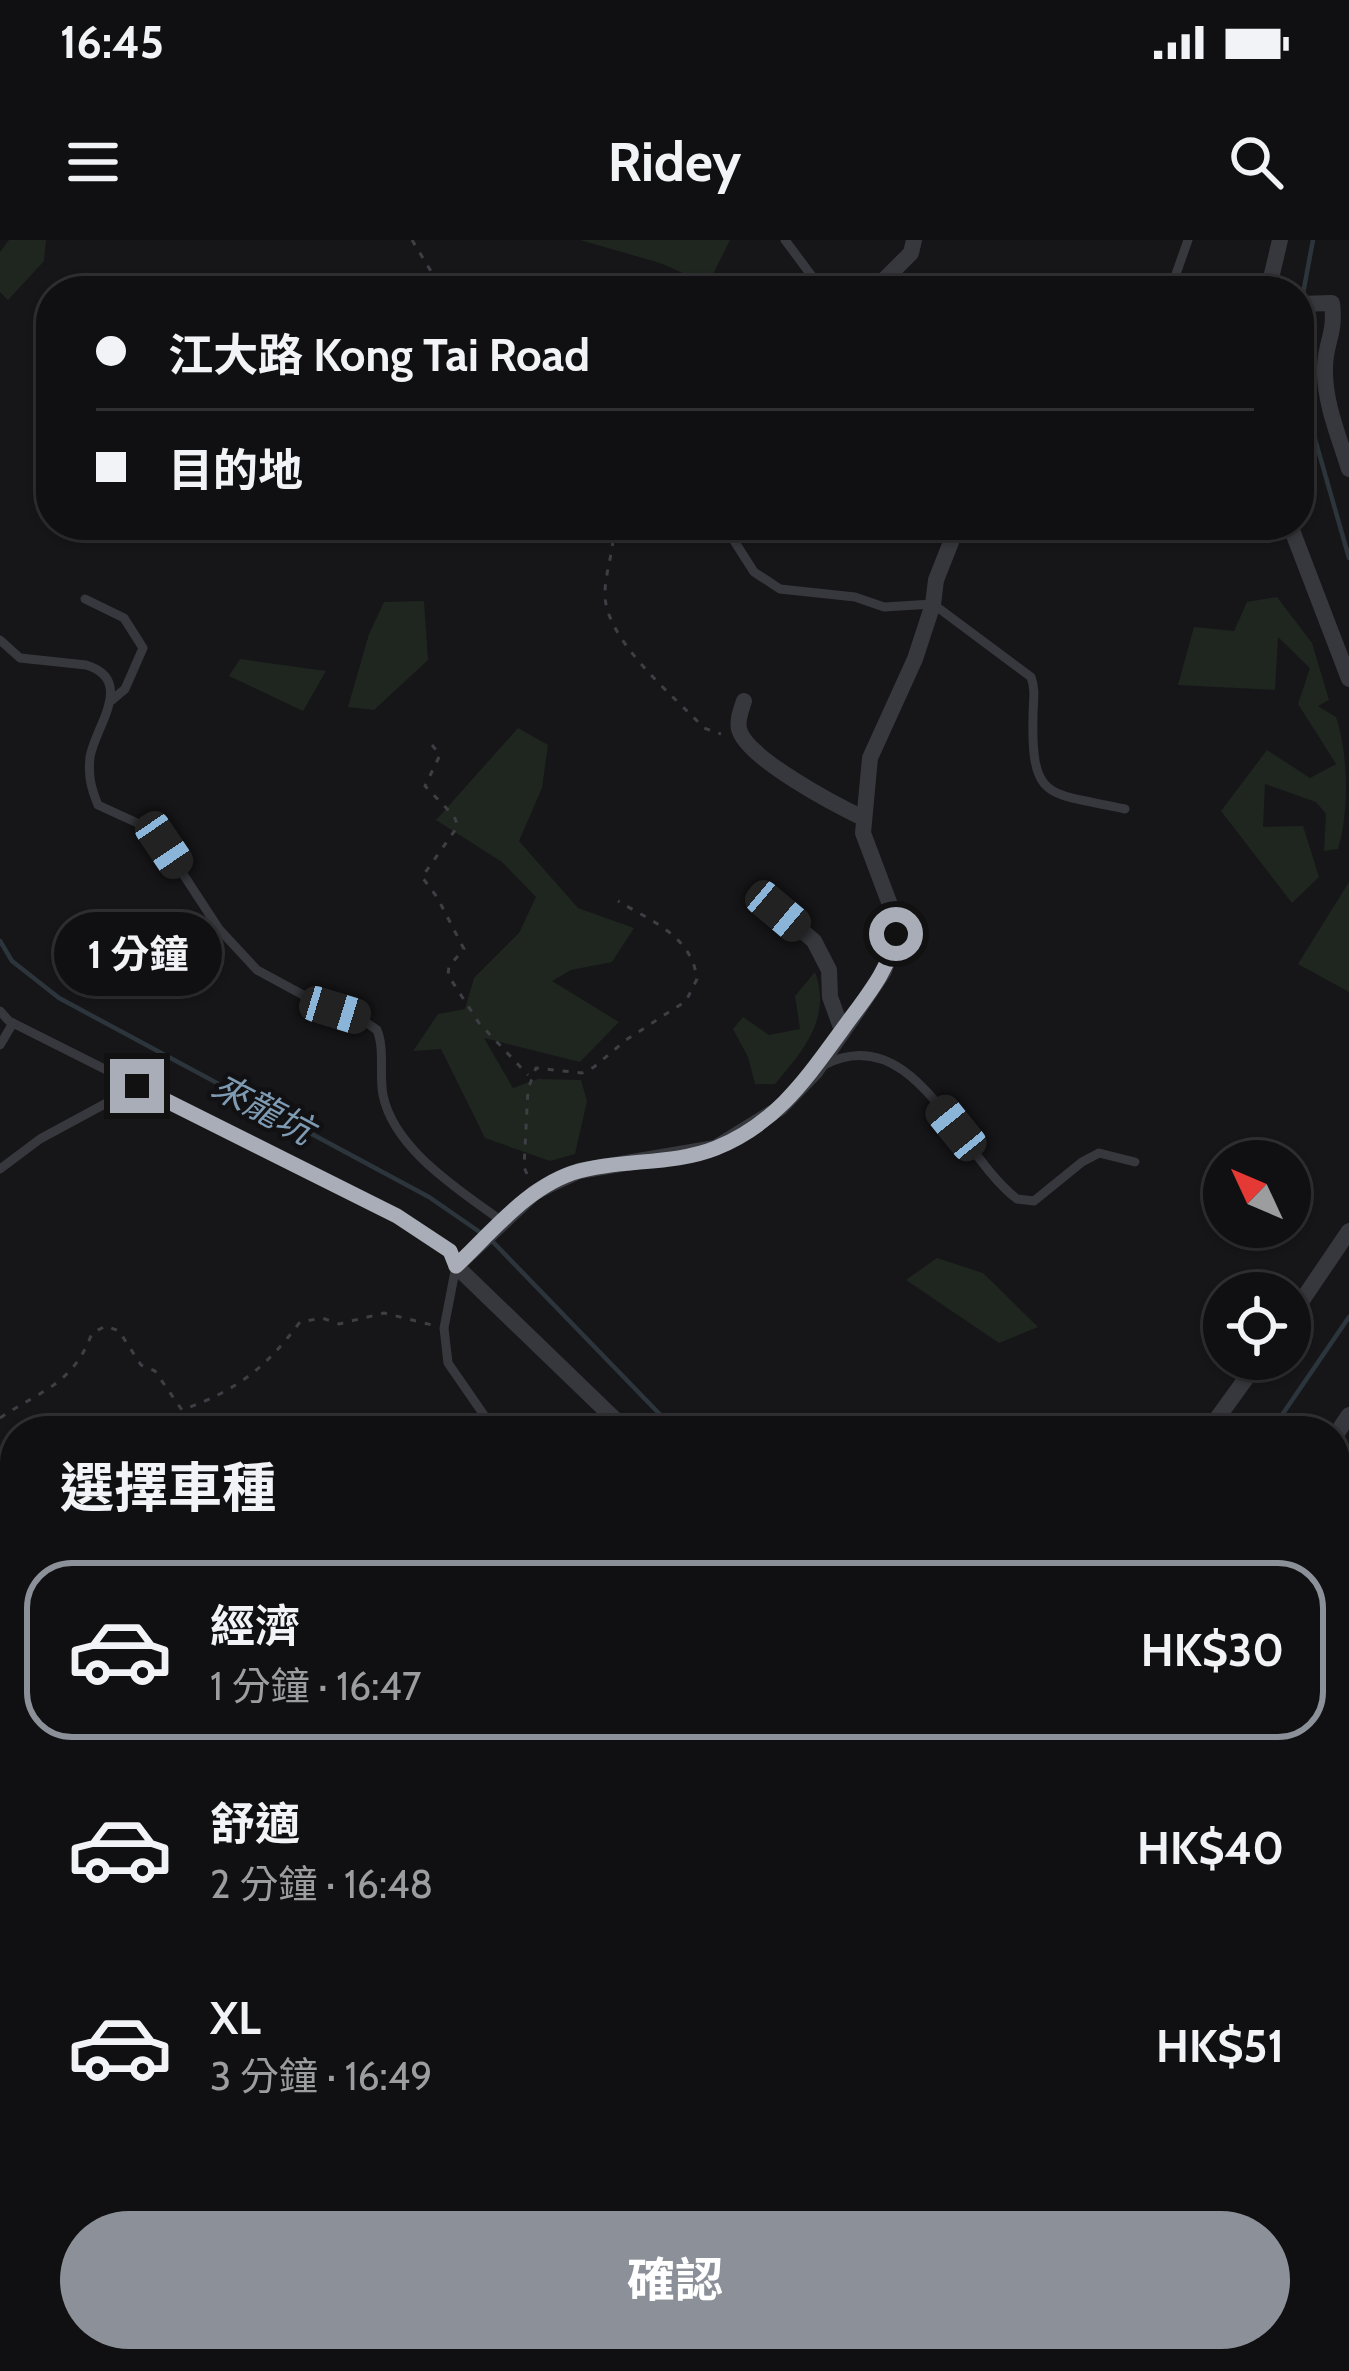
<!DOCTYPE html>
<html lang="zh-TW">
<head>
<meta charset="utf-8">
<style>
	body { margin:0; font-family:Cabin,"Noto Sans TC",sans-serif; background:#1e1e20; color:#f1f3f6; height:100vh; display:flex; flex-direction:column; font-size:45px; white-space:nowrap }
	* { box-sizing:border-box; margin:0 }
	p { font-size:39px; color:#9c9d9f }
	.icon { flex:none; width:66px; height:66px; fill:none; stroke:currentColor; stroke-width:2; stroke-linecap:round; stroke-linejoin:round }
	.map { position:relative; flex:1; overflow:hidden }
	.sheet { position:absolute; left:0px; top:1176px; width:1350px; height:957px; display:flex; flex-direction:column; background:#101012; border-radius:48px 48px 0 0; box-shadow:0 3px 9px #0004,0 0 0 3px #303032 }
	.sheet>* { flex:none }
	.banner { position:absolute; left:36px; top:36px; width:1278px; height:264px; border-radius:48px; box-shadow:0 3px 9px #0004,0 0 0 3px #303032; display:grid; align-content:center; height:264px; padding:0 60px; background:#101012 }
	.needle { width:78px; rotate:314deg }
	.buttons { position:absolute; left:1203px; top:900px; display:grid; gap:24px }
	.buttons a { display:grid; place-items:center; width:108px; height:108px; border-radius:50%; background:#101012; box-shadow:0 3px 9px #0004,0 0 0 3px #303032; font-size:60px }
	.end { position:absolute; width:54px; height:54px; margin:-27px; border:15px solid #a8adb8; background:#111; box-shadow:0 0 0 6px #111 }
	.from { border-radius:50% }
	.bubble { position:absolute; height:84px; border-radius:42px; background:#101012; box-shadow:0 3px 9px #0004,0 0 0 3px #303032; font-size:39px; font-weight:700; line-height:84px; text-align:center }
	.car { position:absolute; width:36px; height:72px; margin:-36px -18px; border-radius:15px; box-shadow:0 0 9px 3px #0007; background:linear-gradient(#222 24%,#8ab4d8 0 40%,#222 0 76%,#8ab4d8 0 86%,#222 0) }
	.banner b { display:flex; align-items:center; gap:42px; height:114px; font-size:45px }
	.banner b+b { border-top:3px solid #303032 }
	.banner i { width:30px; height:30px; background:#f1f3f6 }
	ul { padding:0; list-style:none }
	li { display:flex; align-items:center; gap:36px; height:180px; margin:0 24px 18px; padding:0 36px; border:6px solid transparent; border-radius:48px }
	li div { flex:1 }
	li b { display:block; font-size:45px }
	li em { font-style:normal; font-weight:700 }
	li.on { border-color:#8c9099 }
	li>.icon { width:108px; height:108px; stroke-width:1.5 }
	h2 { padding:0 60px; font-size:54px; line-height:144px }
	.primary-button { display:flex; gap:24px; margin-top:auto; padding:24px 60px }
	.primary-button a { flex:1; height:138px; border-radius:72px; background:#8c9099; color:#fff; font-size:48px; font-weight:700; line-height:138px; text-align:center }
	.status { display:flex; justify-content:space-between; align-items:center; height:84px; padding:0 60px; background:#101012; direction:ltr }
	.status svg { height:33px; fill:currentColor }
	header { display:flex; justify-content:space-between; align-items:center; height:156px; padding:0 60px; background:#101012; font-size:54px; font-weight:700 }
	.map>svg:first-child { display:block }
	.built { fill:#222225 }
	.green { fill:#1e261f }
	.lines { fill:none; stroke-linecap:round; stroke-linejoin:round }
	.stream { stroke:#2c353c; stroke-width:4.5 }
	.path { stroke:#3d3f44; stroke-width:3; stroke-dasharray:6 9; stroke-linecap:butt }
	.lane { stroke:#37383d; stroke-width:9 }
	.street { stroke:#37383d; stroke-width:16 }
	.secondary { stroke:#45474d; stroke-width:24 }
	.route { stroke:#a8adb8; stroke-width:15 }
	.labels { text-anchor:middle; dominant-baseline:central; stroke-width:9; stroke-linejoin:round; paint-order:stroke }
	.water-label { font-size:36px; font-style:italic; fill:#7f9bb3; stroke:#111113 }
</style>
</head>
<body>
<div class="status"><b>16:45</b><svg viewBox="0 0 49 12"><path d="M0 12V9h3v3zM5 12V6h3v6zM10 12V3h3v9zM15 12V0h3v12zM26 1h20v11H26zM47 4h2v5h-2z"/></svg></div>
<header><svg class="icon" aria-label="menu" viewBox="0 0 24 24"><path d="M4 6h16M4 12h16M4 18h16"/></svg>Ridey<svg class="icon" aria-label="search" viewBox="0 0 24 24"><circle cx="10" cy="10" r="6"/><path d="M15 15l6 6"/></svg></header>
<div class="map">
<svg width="1349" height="2131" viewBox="0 0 1349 2131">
	<rect width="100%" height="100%" fill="#161618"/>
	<polygon class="built" points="1349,1805 1349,1994 1335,1982 1335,1813"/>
	<g class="green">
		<polygon points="9,0 46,0 44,21 8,60 0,52 0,12"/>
		<polygon points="580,0 730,0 708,44 660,23"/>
		<path d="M 1277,357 L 1312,403 L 1329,460 L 1318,466 L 1336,477 C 1349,516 1349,573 1338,609 L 1324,611 L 1326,574 L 1316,562 L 1265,544 L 1263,587 L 1303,586 L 1319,637 L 1292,663 L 1221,571 L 1267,510 L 1310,538 L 1336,524 L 1298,464 L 1310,428 L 1278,397 L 1275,450 L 1178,445 L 1194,387 L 1234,391 L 1247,362 Z"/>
		<polygon points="424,361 428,420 374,470 348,467 369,394 384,362"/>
		<polygon points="240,419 326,431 303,471 229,436"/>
		<polygon points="518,488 548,505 542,548 519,601 578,668 634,688 612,722 571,730 552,741 619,782 580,822 484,798 513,848 538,839 581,840 587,861 575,914 550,921 485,898 441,809 413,811 438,774 465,769 474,738 519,693 536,657 502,622 436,580"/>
		<polygon points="1349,642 1349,752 1298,724"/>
		<path d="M 815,732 C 832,778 803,811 775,844 L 755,844 L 748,817 L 733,789 L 743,777 L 769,795 L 800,789 L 795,756 Z"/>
		<polygon points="937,1018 983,1033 1038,1087 999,1103 906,1040"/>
	</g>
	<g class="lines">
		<g class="stream">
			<polyline points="1302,59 1313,0"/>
			<polyline points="1302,70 1307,171 1349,318"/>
			<polyline points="0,701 12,721 59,758 429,957 484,995"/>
			<polyline points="493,1002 676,1191"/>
			<polyline points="1271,1191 1349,1077"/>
			<polyline points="269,2131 287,2118"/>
			<polyline points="972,2131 981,2118"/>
		</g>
		<g class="path">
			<polyline points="412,0 443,51"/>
			<path d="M 613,285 C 615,309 606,328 605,351 C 602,398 674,456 704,488 L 721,494"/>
			<polyline points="432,505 440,515 425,546 454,576 458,586 422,637 437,657 464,709 449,726 448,735 479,783 528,835"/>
			<path d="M 527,934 L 524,927 L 528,849 L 536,828 L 582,833 L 594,827 L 626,800 L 686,761 L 697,739 C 692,696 651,681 618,661"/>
			<path d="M 0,1178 C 41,1150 73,1145 92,1093 L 106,1086 L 119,1091 L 141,1125 L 155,1131 L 182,1170 C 237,1150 265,1129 300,1082 L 322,1078 L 339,1084 L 384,1073 L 432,1085"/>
			<polyline points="1335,1433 1349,1442"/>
			<polyline points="1335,1496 1349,1504"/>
			<polyline points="0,1844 15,1862"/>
		</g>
		<g class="lane">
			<polyline points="785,0 823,51"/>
			<polyline points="1170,51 1188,0"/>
			<path d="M 724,285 L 754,332 L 780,349 L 855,357 L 884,367 L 933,364 L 1031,437 C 1036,451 1033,461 1033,476 C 1031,563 1049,552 1125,569"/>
			<polyline points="85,359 124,378 143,408 125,449 112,460"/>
			<path d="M 0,400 L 20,418 L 86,425 C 136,440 95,487 90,517 C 88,536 91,548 98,565 L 146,587 L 164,605 L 219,689 L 257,730 L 305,756 L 360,778 L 377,790 C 385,809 379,834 383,855 C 394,910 461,951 503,982"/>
			<polyline points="0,771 9,781 397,976 450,1011 456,1026 444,1088 448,1123 495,1191"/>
			<polyline points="0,805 13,783"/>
			<path d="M 824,825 C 914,778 959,915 1017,959 L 1034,961 L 1082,922 L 1099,913 L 1135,922"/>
			<polyline points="0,929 40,899 138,846"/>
		</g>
		<g class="street">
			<polyline points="873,51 911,13 914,0"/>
			<polyline points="1268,51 1280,0"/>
			<path d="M 1299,64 L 1332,63 C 1336,95 1325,102 1325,128 C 1324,162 1339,197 1349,229"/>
			<polyline points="1290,285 1349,439"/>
			<path d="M 744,461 C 741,470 737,480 739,489 C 746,518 836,565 863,578"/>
			<polyline points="779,671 814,701 829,730 830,757 842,790"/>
			<polyline points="1290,1078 1349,991"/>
			<polyline points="627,1191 456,1026 534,953 551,944 579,931 715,908 780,868 815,832 858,770 884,731 896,695 892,670 863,593 870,518 915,419 933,364 936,340 953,297 952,285"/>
			<polyline points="1208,1191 1260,1119"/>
			<polyline points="1335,1196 1349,1175"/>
			<polyline points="164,2131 182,2118"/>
			<polyline points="354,2131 372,2118"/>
		</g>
		<g class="secondary">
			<polyline points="770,2131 772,2118"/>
			<polyline points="1299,2131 1319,2118"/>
			<polyline points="1330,2131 1349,2106"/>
		</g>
	</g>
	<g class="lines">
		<path class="route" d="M 137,846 L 397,976 L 450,1011 L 456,1026 C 492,992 530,944 579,931 C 623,919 674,925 716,908 C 776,884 806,839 842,790 C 864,759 889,732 896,694"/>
	</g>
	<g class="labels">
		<g class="water-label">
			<text transform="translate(263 868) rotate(28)">來龍坑</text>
		</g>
	</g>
</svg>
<div class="buttons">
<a><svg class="needle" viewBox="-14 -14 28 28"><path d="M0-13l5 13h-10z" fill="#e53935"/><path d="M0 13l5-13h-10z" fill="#9c9d9f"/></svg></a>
<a><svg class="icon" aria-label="locate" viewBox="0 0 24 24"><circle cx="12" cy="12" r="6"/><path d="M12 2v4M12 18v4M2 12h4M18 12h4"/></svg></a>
</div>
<i class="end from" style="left:896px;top:694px"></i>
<i class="end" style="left:137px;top:846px"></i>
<div class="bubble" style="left:54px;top:672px;width:168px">1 分鐘</div>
<i class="car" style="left:164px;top:605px;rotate:146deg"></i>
<i class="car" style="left:778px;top:671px;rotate:130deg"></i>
<i class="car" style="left:335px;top:770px;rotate:107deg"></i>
<i class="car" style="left:956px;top:888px;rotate:321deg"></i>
<div class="banner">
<b><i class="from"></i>江大路 Kong Tai Road</b>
<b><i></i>目的地</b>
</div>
<section class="sheet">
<h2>選擇車種</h2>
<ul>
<li class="on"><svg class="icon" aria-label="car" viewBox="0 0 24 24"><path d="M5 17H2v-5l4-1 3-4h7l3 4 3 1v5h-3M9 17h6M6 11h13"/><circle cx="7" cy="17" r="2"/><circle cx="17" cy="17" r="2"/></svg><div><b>經濟</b><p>1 分鐘 · 16:47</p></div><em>HK$30</em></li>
<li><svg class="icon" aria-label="car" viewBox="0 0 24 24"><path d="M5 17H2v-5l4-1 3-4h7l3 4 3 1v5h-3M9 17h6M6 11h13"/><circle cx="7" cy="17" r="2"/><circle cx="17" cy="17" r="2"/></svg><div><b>舒適</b><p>2 分鐘 · 16:48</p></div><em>HK$40</em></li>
<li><svg class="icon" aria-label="car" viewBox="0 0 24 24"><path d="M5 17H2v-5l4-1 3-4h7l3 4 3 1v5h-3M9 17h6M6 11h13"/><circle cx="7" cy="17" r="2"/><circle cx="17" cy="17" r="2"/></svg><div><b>XL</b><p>3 分鐘 · 16:49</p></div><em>HK$51</em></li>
</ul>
<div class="primary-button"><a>確認</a></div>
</section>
</div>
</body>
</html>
